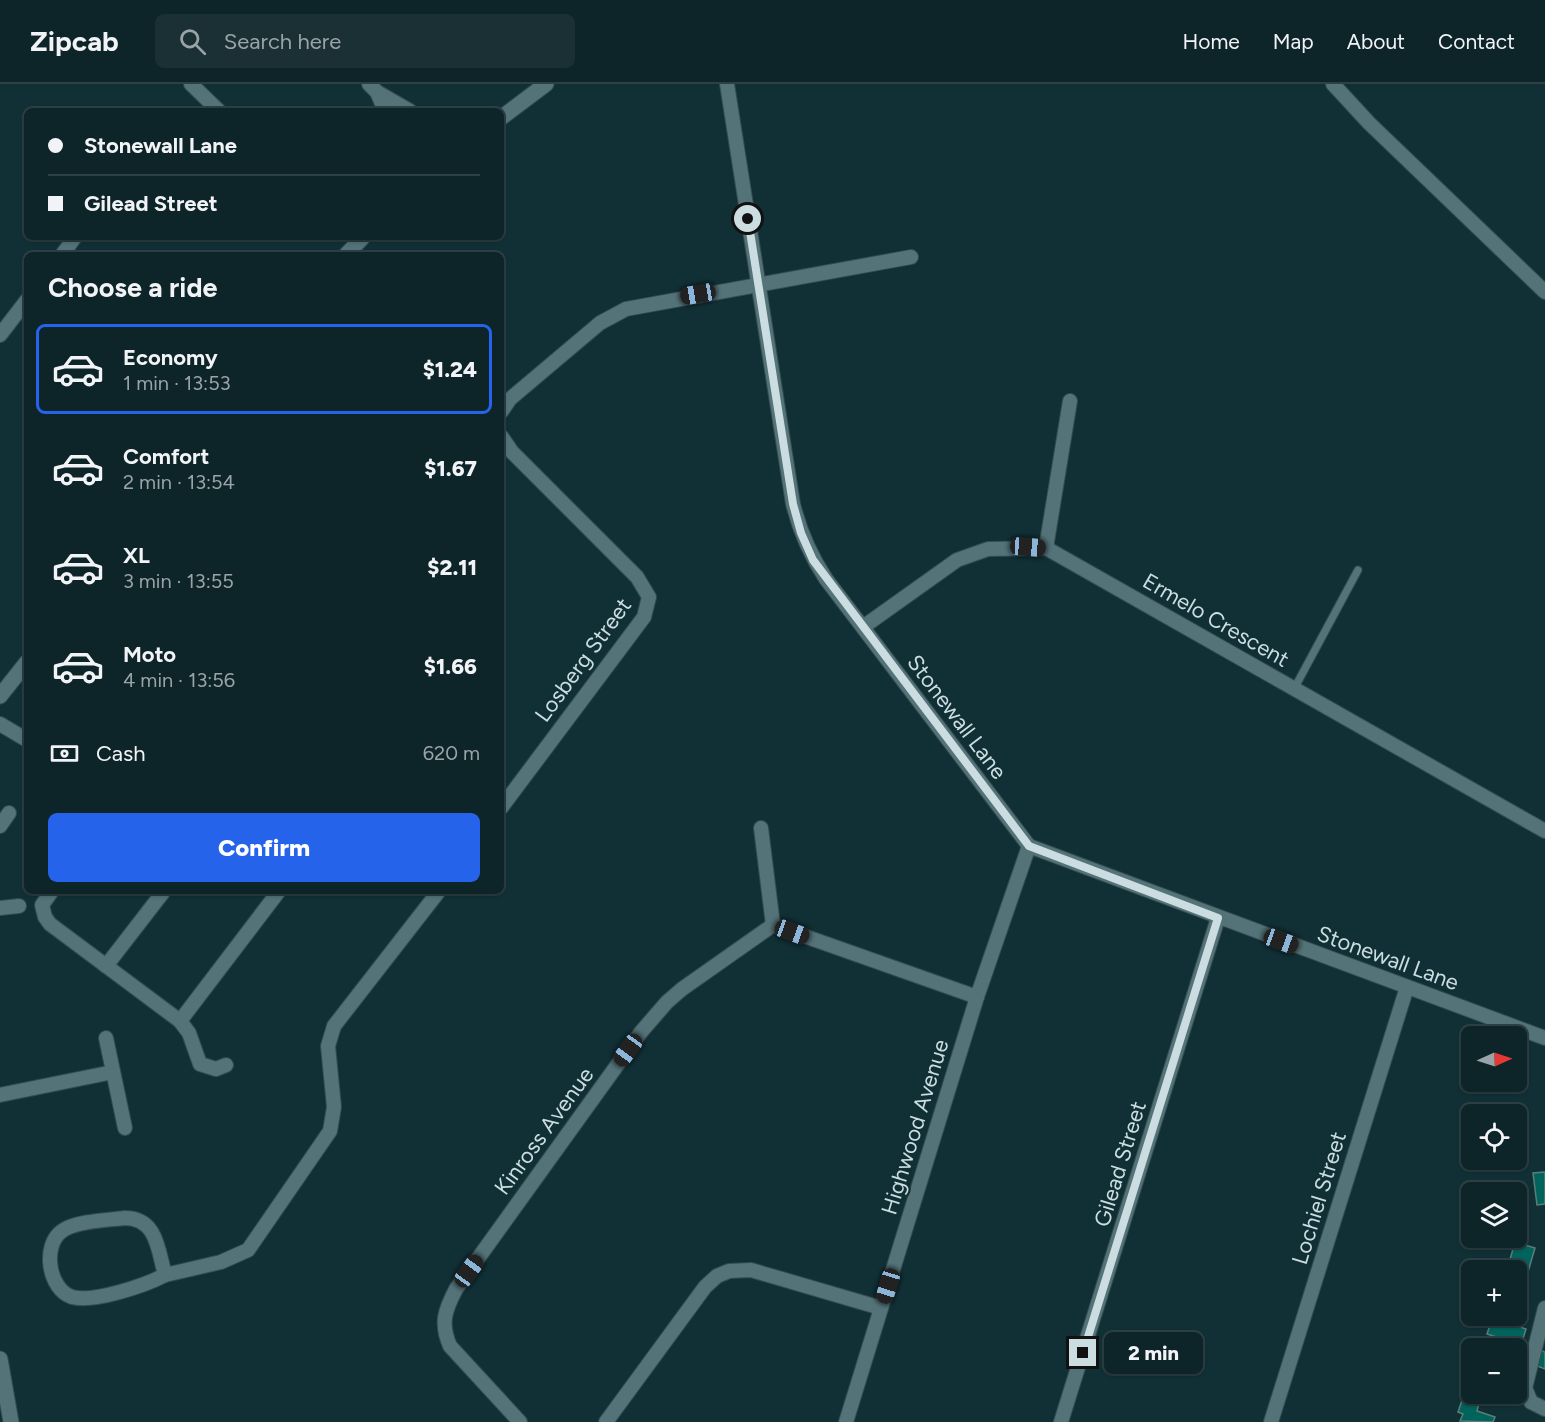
<!DOCTYPE html>
<html lang="en">
<head>
<meta charset="utf-8">
<style>
	body { margin:0; font-family:Figtree,sans-serif; background:#1b3034; color:#f1f3f6; height:100vh; display:flex; flex-direction:column; font-size:22px; white-space:nowrap }
	* { box-sizing:border-box; margin:0 }
	p { font-size:20px; color:#9aa4a8 }
	.icon { flex:none; width:33px; height:33px; fill:none; stroke:currentColor; stroke-width:2; stroke-linecap:round; stroke-linejoin:round }
	.map { position:relative; flex:1; overflow:hidden }
	.panel { position:absolute; left:24px; top:168px; width:480px; height:642px; display:flex; flex-direction:column; background:#0d2428; border-radius:9px; box-shadow:0 2px 4px #0004,0 0 0 2px #2d4145 }
	.panel>* { flex:none }
	.hud { position:absolute; left:24px; top:24px; width:480px; height:132px; border-radius:9px; box-shadow:0 2px 4px #0004,0 0 0 2px #2d4145; display:grid; align-content:center; height:132px; padding:0 24px; background:#0d2428 }
	.needle { width:39px; rotate:87deg }
	.buttons { position:absolute; left:1461px; top:942px; display:grid; gap:12px }
	.buttons a { display:grid; place-items:center; width:66px; height:66px; border-radius:9px; background:#0d2428; box-shadow:0 2px 4px #0004,0 0 0 2px #2d4145; font-size:30px }
	.end { position:absolute; width:27px; height:27px; margin:-14px; border:8px solid #cbdde0; background:#111; box-shadow:0 0 0 3px #111 }
	.from { border-radius:50% }
	.bubble { position:absolute; height:42px; border-radius:9px; background:#0d2428; box-shadow:0 2px 4px #0004,0 0 0 2px #2d4145; font-size:20px; font-weight:800; line-height:42px; text-align:center }
	.car { position:absolute; width:18px; height:36px; margin:-18px -9px; border-radius:8px; box-shadow:0 0 4px 2px #0007; background:linear-gradient(#222 24%,#8ab4d8 0 40%,#222 0 76%,#8ab4d8 0 86%,#222 0) }
	.hud b { display:flex; align-items:center; gap:21px; height:57px; font-size:22px }
	.hud b+b { border-top:2px solid #2d4145 }
	.hud i { width:15px; height:15px; background:#f1f3f6 }
	ul { padding:0; list-style:none }
	li { display:flex; align-items:center; gap:18px; height:90px; margin:0 12px 9px; padding:0 12px; border:3px solid transparent; border-radius:9px }
	li div { flex:1 }
	li b { display:block; font-size:22px }
	li em { font-style:normal; font-weight:800 }
	li.active { border-color:#2563eb }
	li>.icon { width:54px; height:54px; stroke-width:1.5 }
	h2 { padding:0 24px; font-size:27px; line-height:72px }
	.pay { display:flex; align-items:center; gap:15px; height:66px; padding:0 24px; font-size:22px }
	.pay p { margin-inline-start:auto }
	.primary-button { display:flex; gap:12px; margin-top:auto; padding:12px 24px }
	.primary-button a { flex:1; height:69px; border-radius:9px; background:#2563eb; color:#fff; font-size:24px; font-weight:800; line-height:69px; text-align:center }
	header { display:flex; align-items:center; gap:36px; box-sizing:border-box; height:84px; padding:0 30px; background:#0d2428; border-bottom:2px solid #2d4145 }
	header strong { font-size:28px }
	nav { display:flex; gap:33px; margin-inline-start:auto; font-size:21px }
	.search { width:420px; height:54px; background:#1b3034; display:flex; align-items:center; gap:15px; box-sizing:border-box; padding:0 21px; border-radius:9px; color:#9aa4a8; font-size:22px }
	.map>svg:first-child { display:block }
	.building { fill:#00645d; stroke:#5c7d78; stroke-width:1.5 }
	.lines { fill:none; stroke-linecap:round; stroke-linejoin:round }
	.lane-casing { stroke:#354b50; stroke-width:9 }
	.street-casing { stroke:#354b50; stroke-width:16 }
	.secondary-casing { stroke:#354b50; stroke-width:17 }
	.lane { stroke:#537379; stroke-width:7 }
	.street { stroke:#537379; stroke-width:14 }
	.secondary { stroke:#537379; stroke-width:15 }
	.route { stroke:#cbdde0; stroke-width:8 }
	.labels { text-anchor:middle; dominant-baseline:central; stroke-width:4.5; stroke-linejoin:round; paint-order:stroke }
	.street-label { font-size:22px; fill:#cbdde0; stroke:#113036 }
</style>
</head>
<body>
<header>
<strong>Zipcab</strong>
<div class="search"><svg class="icon" aria-label="search" viewBox="0 0 24 24"><circle cx="10" cy="10" r="6"/><path d="M15 15l6 6"/></svg>Search here</div>
<nav><a>Home</a><a>Map</a><a>About</a><a>Contact</a></nav>
</header>
<div class="map">
<svg width="1545" height="1338" viewBox="0 0 1545 1338">
	<rect width="100%" height="100%" fill="#113036"/>
	<g class="building">
		<polygon points="1545,1088 1545,1120 1537,1121 1533,1089"/>
		<polygon points="1515,1158 1535,1164 1522,1208 1516,1207 1516,1186 1507,1186"/>
		<polygon points="1516,1214 1520,1215 1518,1227 1514,1241 1526,1245 1521,1261 1487,1250 1493,1232 1516,1232"/>
		<polygon points="1539,1266 1545,1268 1545,1285 1535,1281"/>
		<polygon points="1462,1316 1479,1319 1477,1327 1495,1333 1493,1338 1460,1337 1463,1330 1458,1328"/>
	</g>
	<g class="lines">
		<g class="lane-casing">
			<polyline id="lane" points="1294,605 1358,486"/>
		</g>
		<g class="street-casing">
			<g id="street">
				<polyline points="191,0 219,27"/>
				<polyline points="369,0 377,8 410,27"/>
				<path d="M 727,0 L 793,420 C 800,448 810,471 826,495 L 1029,762 L 1545,954"/>
				<polyline points="1333,0 1369,39 1545,208"/>
				<polyline points="377,8 385,27"/>
				<polyline points="62,171 75,153"/>
				<polyline points="0,251 27,216"/>
				<polyline points="501,328 510,315 600,239 626,225 911,173"/>
				<polyline points="501,352 512,368 637,493 649,513 644,533 501,724"/>
				<polyline points="1046,464 1070,317"/>
				<polyline points="863,543 957,476 988,465 1046,464 1545,747"/>
				<polyline points="0,640 27,656"/>
				<polyline points="0,742 9,729"/>
				<polyline points="761,744 773,841"/>
				<polyline points="52,807 42,821 45,833 50,840 180,937 189,949 200,980 216,985 226,981"/>
				<polyline points="0,824 19,822"/>
				<polyline points="106,882 164,807"/>
				<polyline points="180,937 279,807"/>
				<polyline points="106,954 125,1044"/>
				<polyline points="0,1011 113,988"/>
				<path d="M 125,1134 C 157,1134 158,1166 165,1191 C 146,1201 94,1219 72,1213 C 48,1205 42,1161 62,1147 C 75,1137 109,1136 125,1134 Z"/>
				<polyline points="165,1191 221,1178 248,1166 330,1047 334,1023 328,962 334,942 439,807"/>
				<polyline points="1545,1224 1525,1304 1531,1318 1545,1325"/>
				<path d="M 520,1338 L 450,1262 C 440,1239 445,1226 456,1205 L 641,948 L 667,918 L 682,905 L 773,841 L 977,913"/>
				<polyline points="606,1338 705,1203 717,1192 729,1187 751,1186 881,1224"/>
				<polyline points="846,1338 977,913 1029,762"/>
				<polyline points="1061,1338 1218,834"/>
				<polyline points="1271,1338 1407,903"/>
			</g>
		</g>
		<g class="secondary-casing">
			<g id="secondary">
				<polyline points="501,34 546,0"/>
				<polyline points="346,171 363,153"/>
				<polyline points="0,612 27,578"/>
				<polyline points="0,1275 11,1338"/>
			</g>
		</g>
		<use href="#lane" class="lane"/>
		<use href="#street" class="street"/>
		<use href="#secondary" class="secondary"/>
	</g>
	<g class="lines">
		<polyline class="route" points="748,135 793,420 801,449 813,476 1029,762 1218,834 1083,1269"/>
	</g>
	<g class="labels">
		<g class="street-label">
			<text transform="translate(1216 536) rotate(30)">Ermelo Crescent</text>
			<text transform="translate(583 576) rotate(-54)">Losberg Street</text>
			<text transform="translate(957 633) rotate(53)">Stonewall Lane</text>
			<text transform="translate(1388 874) rotate(20)">Stonewall Lane</text>
			<text transform="translate(915 1043) rotate(-73)">Highwood Avenue</text>
			<text transform="translate(544 1047) rotate(-54)">Kinross Avenue</text>
			<text transform="translate(1120 1080) rotate(-73)">Gilead Street</text>
			<text transform="translate(1319 1114) rotate(-73)">Lochiel Street</text>
		</g>
	</g>
</svg>
<div class="buttons">
<a><svg class="needle" viewBox="-14 -14 28 28"><path d="M0-13l5 13h-10z" fill="#e53935"/><path d="M0 13l5-13h-10z" fill="#9aa4a8"/></svg></a>
<a><svg class="icon" aria-label="locate" viewBox="0 0 24 24"><circle cx="12" cy="12" r="6"/><path d="M12 2v4M12 18v4M2 12h4M18 12h4"/></svg></a>
<a><svg class="icon" aria-label="layers" viewBox="0 0 24 24"><path d="M12 4l9 5-9 5-9-5zM3 14l9 5 9-5"/></svg></a>
<a>+</a>
<a>−</a>
</div>
<i class="end from" style="left:748px;top:135px"></i>
<i class="end" style="left:1083px;top:1269px"></i>
<div class="bubble" style="left:1104px;top:1248px;width:99px">2 min</div>
<i class="car" style="left:698px;top:210px;rotate:260deg"></i>
<i class="car" style="left:1028px;top:463px;rotate:94deg"></i>
<i class="car" style="left:792px;top:848px;rotate:110deg"></i>
<i class="car" style="left:1281px;top:857px;rotate:110deg"></i>
<i class="car" style="left:628px;top:966px;rotate:216deg"></i>
<i class="car" style="left:469px;top:1187px;rotate:36deg"></i>
<i class="car" style="left:888px;top:1202px;rotate:197deg"></i>
<div class="hud">
<b><i class="from"></i>Stonewall Lane</b>
<b><i></i>Gilead Street</b>
</div>
<section class="panel">
<h2>Choose a ride</h2>
<ul>
<li class="active"><svg class="icon" aria-label="car" viewBox="0 0 24 24"><path d="M5 17H2v-5l4-1 3-4h7l3 4 3 1v5h-3M9 17h6M6 11h13"/><circle cx="7" cy="17" r="2"/><circle cx="17" cy="17" r="2"/></svg><div><b>Economy</b><p>1 min · 13:53</p></div><em>$1.24</em></li>
<li><svg class="icon" aria-label="car" viewBox="0 0 24 24"><path d="M5 17H2v-5l4-1 3-4h7l3 4 3 1v5h-3M9 17h6M6 11h13"/><circle cx="7" cy="17" r="2"/><circle cx="17" cy="17" r="2"/></svg><div><b>Comfort</b><p>2 min · 13:54</p></div><em>$1.67</em></li>
<li><svg class="icon" aria-label="car" viewBox="0 0 24 24"><path d="M5 17H2v-5l4-1 3-4h7l3 4 3 1v5h-3M9 17h6M6 11h13"/><circle cx="7" cy="17" r="2"/><circle cx="17" cy="17" r="2"/></svg><div><b>XL</b><p>3 min · 13:55</p></div><em>$2.11</em></li>
<li><svg class="icon" aria-label="car" viewBox="0 0 24 24"><path d="M5 17H2v-5l4-1 3-4h7l3 4 3 1v5h-3M9 17h6M6 11h13"/><circle cx="7" cy="17" r="2"/><circle cx="17" cy="17" r="2"/></svg><div><b>Moto</b><p>4 min · 13:56</p></div><em>$1.66</em></li>
</ul>
<div class="pay"><svg class="icon" aria-label="cash" viewBox="0 0 24 24"><path d="M3 7h18v10H3z"/><circle cx="12" cy="12" r="2"/></svg>Cash<p>620 m</p></div>
<div class="primary-button"><a>Confirm</a></div>
</section>
</div>
</body>
</html>
